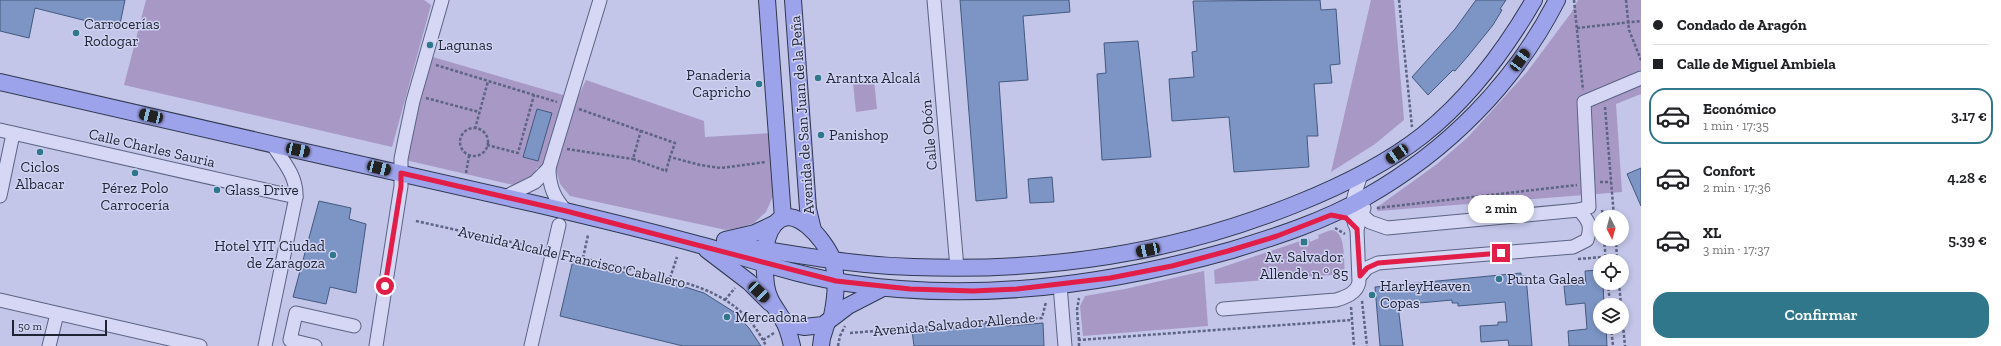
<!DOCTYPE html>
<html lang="es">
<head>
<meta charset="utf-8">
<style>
	body { margin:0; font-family:"Zilla Slab",serif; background:#f2f2f2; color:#202124; height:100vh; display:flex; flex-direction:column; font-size:15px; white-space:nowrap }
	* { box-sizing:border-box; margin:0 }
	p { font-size:13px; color:#757577 }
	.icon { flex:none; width:22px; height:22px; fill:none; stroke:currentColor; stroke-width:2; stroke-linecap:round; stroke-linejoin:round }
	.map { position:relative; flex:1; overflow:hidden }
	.sheet { display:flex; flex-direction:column; background:#fff; width:360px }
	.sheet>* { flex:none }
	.guide { display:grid; align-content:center; height:88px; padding:0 12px; background:#fff }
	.needle { width:26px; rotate:174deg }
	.buttons { position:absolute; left:1593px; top:210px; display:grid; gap:8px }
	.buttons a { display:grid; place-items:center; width:36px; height:36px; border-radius:50%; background:#fff; box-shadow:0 2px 6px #0003; font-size:20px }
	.scale { position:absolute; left:12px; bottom:10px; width:95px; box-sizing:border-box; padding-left:4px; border:2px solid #1e2433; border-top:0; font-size:11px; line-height:14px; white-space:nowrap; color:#1e2433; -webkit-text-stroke:3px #d1d3f2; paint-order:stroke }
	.end { position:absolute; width:18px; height:18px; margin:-9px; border:5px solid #e11d48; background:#fff; box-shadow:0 0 0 2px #fff }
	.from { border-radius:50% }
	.bubble { position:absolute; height:28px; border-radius:14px; background:#fff; box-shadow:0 2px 6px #0003; font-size:13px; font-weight:600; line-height:28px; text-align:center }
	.car { position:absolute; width:12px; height:24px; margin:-12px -6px; border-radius:5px; box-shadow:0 0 3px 1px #0007; background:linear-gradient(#222 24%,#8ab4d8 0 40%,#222 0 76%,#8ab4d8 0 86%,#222 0) }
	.guide b { display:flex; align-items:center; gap:14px; height:38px; font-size:15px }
	.guide b+b { border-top:1px solid #e0e0e0 }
	.guide i { width:10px; height:10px; background:#202124 }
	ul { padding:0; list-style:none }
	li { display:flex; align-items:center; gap:12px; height:56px; margin:0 8px 6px; padding:0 4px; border:2px solid transparent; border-radius:16px }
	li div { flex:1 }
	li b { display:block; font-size:15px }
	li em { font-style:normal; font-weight:600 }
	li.active { border-color:#31778b }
	li>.icon { width:36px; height:36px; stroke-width:1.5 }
	.primary-button { display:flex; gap:8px; margin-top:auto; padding:8px 12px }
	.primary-button a { flex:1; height:46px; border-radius:16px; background:#31778b; color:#fff; font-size:16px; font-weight:600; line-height:46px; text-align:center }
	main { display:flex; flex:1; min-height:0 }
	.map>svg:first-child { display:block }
	.green { fill:#a898c6 }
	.building { fill:#7c95c4; stroke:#43597f }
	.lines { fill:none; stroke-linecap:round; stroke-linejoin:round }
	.minor-casing { stroke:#5b6482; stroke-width:15 }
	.major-casing { stroke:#2f3950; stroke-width:18 }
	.path { stroke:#5b6482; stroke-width:2.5; stroke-dasharray:3 2; stroke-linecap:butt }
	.minor { stroke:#d5d7f5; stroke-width:13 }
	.major { stroke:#9da3ea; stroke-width:16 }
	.route { stroke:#e11d48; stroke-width:5 }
	.poi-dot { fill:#31778b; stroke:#d1d3f2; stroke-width:1.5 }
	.labels { text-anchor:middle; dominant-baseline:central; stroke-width:3; stroke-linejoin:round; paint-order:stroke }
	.poi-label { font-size:15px; fill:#1e2433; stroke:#d1d3f2; text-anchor:start }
	.street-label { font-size:15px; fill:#1e2433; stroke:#d1d3f2 }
</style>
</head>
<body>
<main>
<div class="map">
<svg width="1641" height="346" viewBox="0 0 1641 346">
	<rect width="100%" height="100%" fill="#c3c5e9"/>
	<g class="green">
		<polygon points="146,0 424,0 431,5 392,147 124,85"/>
		<polygon points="1371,0 1394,0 1404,120 1375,144 1331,172"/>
		<polygon points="1578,0 1641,0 1641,94 1616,104 1622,192 1378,211 1376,208 1437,164 1468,137 1527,72 1571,13"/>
		<polygon points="426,55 577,99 586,80 704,121 705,137 771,133 773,196 766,212 754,223 742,227 726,230 570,196 560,184 556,170 537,168 526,188 401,159"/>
		<polygon points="874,80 877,109 856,112 853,83"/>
		<path d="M 1331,230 C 1347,231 1343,261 1345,274 L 1215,284 L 1214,270 L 1309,238 L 1310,242 L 1319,238 L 1318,235 Z"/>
		<polygon points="1204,271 1208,326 1083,336 1080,306 1085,296 1125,289"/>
	</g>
	<g class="building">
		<polygon points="0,0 125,0 119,29 35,8 29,38 0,31"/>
		<polygon points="960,0 1069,0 1070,12 1023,16 1028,80 999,82 1007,198 976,201"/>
		<polygon points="1320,0 1321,10 1336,9 1340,64 1330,65 1332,83 1314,84 1318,136 1307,136 1309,167 1234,172 1229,117 1172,121 1169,79 1194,77 1192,52 1197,51 1193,1"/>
		<polygon points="1476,0 1506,0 1500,9 1502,10 1493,25 1468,56 1455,71 1453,70 1428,95 1412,77 1455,29"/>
		<polygon points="1138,41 1151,157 1102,160 1097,74 1106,73 1104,43"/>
		<polygon points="537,109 552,113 538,161 523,157"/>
		<polygon points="1641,168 1641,206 1627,174"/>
		<polygon points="1052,177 1054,202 1030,203 1028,179"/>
		<polygon points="319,201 351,208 349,219 366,224 356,293 330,287 326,304 293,297"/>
		<polygon points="573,260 682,286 704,293 734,312 749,328 761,346 683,346 560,316"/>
		<polygon points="1600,270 1600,283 1603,283 1604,305 1600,305 1600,327 1606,327 1607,346 1569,346 1568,331 1587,329 1585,303 1566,305 1564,286 1586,284 1585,271"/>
		<polygon points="1521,273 1521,276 1526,276 1532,346 1509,346 1508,340 1481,342 1480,326 1498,325 1498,322 1507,322 1505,302 1458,306 1458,303 1452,303 1452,300 1408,304 1408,305 1398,306 1403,346 1380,346 1375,287"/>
		<polygon points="1004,322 1007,326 1043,323 1044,346 914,346 912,331"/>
	</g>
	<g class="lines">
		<g class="minor-casing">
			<g id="minor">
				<polyline points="934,0 957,268"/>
				<polyline points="0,130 296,197"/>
				<polyline points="0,196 13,134"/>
				<polyline points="505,197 535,182 549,168"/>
				<polyline points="1579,210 1589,207 1584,102 1641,78"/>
				<path d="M 566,211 C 554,198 549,186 549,168 L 600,0"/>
				<path d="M 1357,229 C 1347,211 1355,193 1361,175"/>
				<path d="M 1360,276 L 1367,268 L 1378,263 L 1573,247 L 1587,240 C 1592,226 1589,221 1579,210 L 1387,228 L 1370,222 L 1362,215"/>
				<polyline points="1060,285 1065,346"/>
				<polyline points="0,300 200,346"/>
				<path d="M 1223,309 L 1336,300 C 1346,297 1357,293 1359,282 L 1357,229 L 1364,208"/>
				<polyline points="49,346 57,314"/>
				<path d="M 265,346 L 296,197 C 297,176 283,161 272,144"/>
				<polyline points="315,346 290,340 296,313 354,326"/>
				<polyline points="376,346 401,186 401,159 404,144 413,101 442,0"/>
				<polyline points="531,346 559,225"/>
			</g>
		</g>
		<g class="major-casing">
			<g id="major">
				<polyline points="767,0 783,218"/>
				<polyline points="793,0 808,209 813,230"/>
				<path d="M 0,82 C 179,123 357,164 536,204 C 591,217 646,230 700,245 C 749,258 797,276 847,283 C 976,303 1108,285 1232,250 C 1278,236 1324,221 1366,197 C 1447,151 1514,84 1557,0"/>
				<polyline points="725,240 755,233 774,224"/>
				<path d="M 729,246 C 759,248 788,254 818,258 C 850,263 881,266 913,267 C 1047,272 1172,254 1296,204 C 1341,186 1385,165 1423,135 C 1468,99 1505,50 1534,0"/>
				<polyline points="707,250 749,282 770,303"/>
				<polyline points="783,320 789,324 804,327 823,325 848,306 883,288"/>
				<path d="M 792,346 C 790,337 788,328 783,320 C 776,308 768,300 766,285 C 764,267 762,240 774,225 C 793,200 825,241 832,258 C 838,277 836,297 832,316"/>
				<polyline points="821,346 822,338 827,322"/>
			</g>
		</g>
		<g class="path">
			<polyline points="1399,0 1412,127"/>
			<polyline points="1574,0 1583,90"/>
			<polyline points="1626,0 1629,30 1641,60"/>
			<polyline points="1577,28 1641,21"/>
			<polyline points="436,65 557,102"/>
			<polyline points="426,98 479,112"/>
			<polyline points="1605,107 1614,217"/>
			<polyline points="579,109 675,143 670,157 700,165 721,168 766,162"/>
			<circle cx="474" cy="142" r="14"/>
			<polyline points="475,129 488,81"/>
			<polyline points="641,130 633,159 666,171 670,157"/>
			<polyline points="487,145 518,153 534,95"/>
			<polyline points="567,149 633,159"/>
			<polyline points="466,173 469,156"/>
			<polyline points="1600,182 1611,182"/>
			<polyline points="1377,208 1577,185"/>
			<polyline points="1602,210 1603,217"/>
			<polyline points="416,221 543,249"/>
			<polyline points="1335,228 1345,234"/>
			<polyline points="1604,239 1606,261"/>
			<polyline points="1616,239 1617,261"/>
			<path d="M 565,254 C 591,260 617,266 643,272 C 694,284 741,294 766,346"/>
			<polyline points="583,258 588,235"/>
			<polyline points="1578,259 1617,256"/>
			<polyline points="670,278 677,257"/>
			<polyline points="1608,283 1610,305"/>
			<polyline points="1619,283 1621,305"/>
			<polyline points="725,300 735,288"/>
			<polyline points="1362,301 1367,346"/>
			<polyline points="1351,307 1354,346"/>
			<polyline points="1622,315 1625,346"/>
			<polyline points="1611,327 1613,346"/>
			<polyline points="850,333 1042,318 1046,302"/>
			<polyline points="763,340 774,333"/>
			<polyline points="1079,340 1077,310 1079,298"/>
			<polyline points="838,346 840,336 845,326"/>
			<polyline points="1079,346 1079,340 1352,320"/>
		</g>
		<use href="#minor" class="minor"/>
		<use href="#major" class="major"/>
	</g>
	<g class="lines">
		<polyline class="route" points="385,286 401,186 401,173 566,211 836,281 910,289 973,291 1017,289 1110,278 1172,266 1228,251 1277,236 1331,215 1346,218 1357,229 1360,276 1367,268 1378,263 1501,253"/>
	</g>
	<g class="poi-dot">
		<circle cx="76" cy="33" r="4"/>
		<circle cx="430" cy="45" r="4"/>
		<circle cx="818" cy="78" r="4"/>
		<circle cx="759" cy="84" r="4"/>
		<circle cx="821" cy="135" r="4"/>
		<circle cx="40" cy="152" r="4"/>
		<circle cx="135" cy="173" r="4"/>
		<circle cx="217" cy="190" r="4"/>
		<rect x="1300" y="238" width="8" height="8" rx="2"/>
		<circle cx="333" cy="255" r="4"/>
		<circle cx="1499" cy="279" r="4"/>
		<circle cx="1372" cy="295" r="4"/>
		<circle cx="727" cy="317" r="4"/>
	</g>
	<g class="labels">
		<g class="poi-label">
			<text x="84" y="24">Carrocerías<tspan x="84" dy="17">Rodogar</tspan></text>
			<text x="438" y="45">Lagunas</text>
			<text x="751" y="75" text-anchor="end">Panaderia<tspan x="751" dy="17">Capricho</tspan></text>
			<text x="826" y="78">Arantxa Alcalá</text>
			<text x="829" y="135">Panishop</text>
			<text x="40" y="167" text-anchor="middle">Ciclos<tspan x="40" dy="17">Albacar</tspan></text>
			<text x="135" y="188" text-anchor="middle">Pérez Polo<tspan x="135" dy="17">Carrocería</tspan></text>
			<text x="225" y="190">Glass Drive</text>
			<text x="325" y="246" text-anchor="end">Hotel YIT Ciudad<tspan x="325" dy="17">de Zaragoza</tspan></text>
			<text x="1304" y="257" text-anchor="middle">Av. Salvador<tspan x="1304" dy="17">Allende n.º 85</tspan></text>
			<text x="1507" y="279">Punta Galea</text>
			<text x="1380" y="286">HarleyHeaven<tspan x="1380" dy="17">Copas</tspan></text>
			<text x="735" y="317">Mercadona</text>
		</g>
		<g class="street-label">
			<text transform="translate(802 115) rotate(-94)">Avenida de San Juan de la Peña</text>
			<text transform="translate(929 135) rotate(-95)">Calle Obón</text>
			<text transform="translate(152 148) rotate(13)">Calle Charles Sauria</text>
			<text transform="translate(572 257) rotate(13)">Avenida Alcalde Francisco Caballero</text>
			<text transform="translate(954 324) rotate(-5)">Avenida Salvador Allende</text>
		</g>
	</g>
</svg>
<div class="buttons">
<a><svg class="needle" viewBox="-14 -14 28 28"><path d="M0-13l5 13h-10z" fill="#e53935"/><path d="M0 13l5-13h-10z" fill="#757577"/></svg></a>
<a><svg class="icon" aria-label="locate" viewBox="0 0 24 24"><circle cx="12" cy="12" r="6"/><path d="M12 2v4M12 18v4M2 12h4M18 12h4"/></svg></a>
<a><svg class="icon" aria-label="layers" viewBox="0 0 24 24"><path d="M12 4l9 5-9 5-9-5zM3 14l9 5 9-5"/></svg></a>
</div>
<div class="scale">50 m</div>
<i class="end from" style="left:385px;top:286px"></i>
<i class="end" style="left:1501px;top:253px"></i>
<div class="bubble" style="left:1468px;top:195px;width:66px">2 min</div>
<i class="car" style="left:1520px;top:60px;rotate:36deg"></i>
<i class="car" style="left:151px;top:116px;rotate:283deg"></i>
<i class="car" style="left:298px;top:150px;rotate:102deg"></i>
<i class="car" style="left:1397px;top:154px;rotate:236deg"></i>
<i class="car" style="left:379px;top:168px;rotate:104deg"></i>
<i class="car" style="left:1148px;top:250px;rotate:258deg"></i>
<i class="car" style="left:759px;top:292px;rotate:134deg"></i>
</div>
<section class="sheet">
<div class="guide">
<b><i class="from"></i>Condado de Aragón</b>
<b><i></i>Calle de Miguel Ambiela</b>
</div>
<ul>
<li class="active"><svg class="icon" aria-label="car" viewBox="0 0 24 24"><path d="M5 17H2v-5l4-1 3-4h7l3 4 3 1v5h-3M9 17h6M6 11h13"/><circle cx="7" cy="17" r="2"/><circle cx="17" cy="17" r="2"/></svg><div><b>Económico</b><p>1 min · 17:35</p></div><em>3.17 €</em></li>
<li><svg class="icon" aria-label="car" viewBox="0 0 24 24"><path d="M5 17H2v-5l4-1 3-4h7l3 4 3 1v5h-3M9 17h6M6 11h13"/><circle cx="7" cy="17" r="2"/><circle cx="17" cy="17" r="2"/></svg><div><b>Confort</b><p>2 min · 17:36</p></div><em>4.28 €</em></li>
<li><svg class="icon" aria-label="car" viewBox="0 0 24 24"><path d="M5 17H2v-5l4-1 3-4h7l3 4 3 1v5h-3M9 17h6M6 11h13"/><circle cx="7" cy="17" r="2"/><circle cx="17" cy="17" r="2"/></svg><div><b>XL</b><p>3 min · 17:37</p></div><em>5.39 €</em></li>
</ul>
<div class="primary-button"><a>Confirmar</a></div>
</section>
</main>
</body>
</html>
